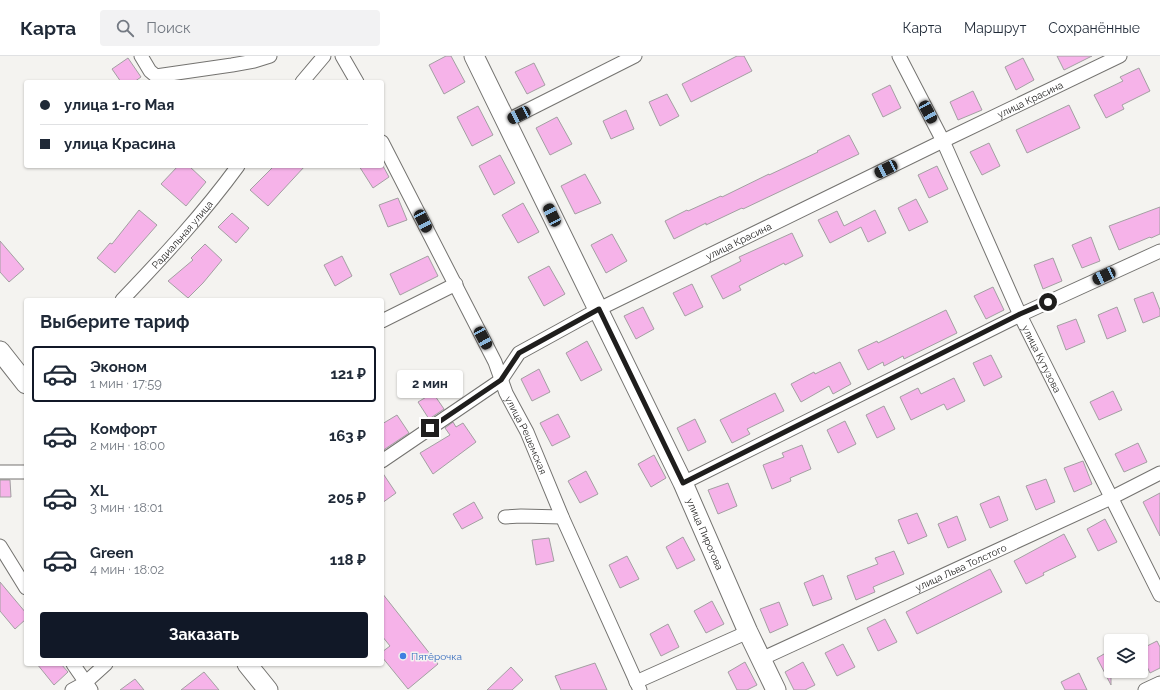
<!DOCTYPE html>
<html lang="ru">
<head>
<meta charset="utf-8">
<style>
	body { margin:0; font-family:Raleway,sans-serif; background:#f2f2f3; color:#1f2937; height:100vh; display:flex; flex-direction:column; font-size:15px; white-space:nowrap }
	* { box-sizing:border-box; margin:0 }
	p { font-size:13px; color:#747a83 }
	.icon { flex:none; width:22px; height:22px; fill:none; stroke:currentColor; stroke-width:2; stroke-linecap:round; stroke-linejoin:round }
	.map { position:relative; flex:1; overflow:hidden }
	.side { position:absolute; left:24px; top:242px; width:360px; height:368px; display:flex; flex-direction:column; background:#fff; border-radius:4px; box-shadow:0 1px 3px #0004 }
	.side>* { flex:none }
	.banner { position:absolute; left:24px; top:24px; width:360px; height:88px; border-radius:4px; box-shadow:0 1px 3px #0004; display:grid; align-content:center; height:88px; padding:0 16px; background:#fff }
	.controls { position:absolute; left:1104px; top:578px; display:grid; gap:8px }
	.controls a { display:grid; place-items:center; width:44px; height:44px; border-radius:4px; background:#fff; box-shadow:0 1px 3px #0004; font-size:20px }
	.end { position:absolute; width:18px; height:18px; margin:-9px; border:5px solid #1f1e1d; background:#fff; box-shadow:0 0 0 2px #fff }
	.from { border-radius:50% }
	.bubble { position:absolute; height:28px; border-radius:4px; background:#fff; box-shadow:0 1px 3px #0004; font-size:13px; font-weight:700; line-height:28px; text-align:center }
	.car { position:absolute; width:12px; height:24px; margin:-12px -6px; border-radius:5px; box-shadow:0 0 3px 1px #0007; background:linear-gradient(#222 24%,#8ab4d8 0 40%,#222 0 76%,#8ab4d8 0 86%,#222 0) }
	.banner b { display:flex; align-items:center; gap:14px; height:38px; font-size:15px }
	.banner b+b { border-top:1px solid #e0e1e3 }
	.banner i { width:10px; height:10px; background:#1f2937 }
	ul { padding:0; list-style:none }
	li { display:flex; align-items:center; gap:12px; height:56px; margin:0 8px 6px; padding:0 8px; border:2px solid transparent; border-radius:4px }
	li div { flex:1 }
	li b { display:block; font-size:15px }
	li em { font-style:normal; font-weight:700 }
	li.active { border-color:#111827 }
	li>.icon { width:36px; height:36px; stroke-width:1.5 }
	h2 { padding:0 16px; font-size:18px; line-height:48px }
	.cta { display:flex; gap:8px; margin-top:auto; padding:8px 16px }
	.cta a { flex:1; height:46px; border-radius:4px; background:#111827; color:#fff; font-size:16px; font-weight:700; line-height:46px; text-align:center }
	header { display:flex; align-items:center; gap:24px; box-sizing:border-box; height:56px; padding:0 20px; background:#fff; border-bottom:1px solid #e0e1e3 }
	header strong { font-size:19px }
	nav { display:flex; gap:22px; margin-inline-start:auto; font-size:14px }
	.search { width:280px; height:36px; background:#f2f2f3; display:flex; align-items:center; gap:10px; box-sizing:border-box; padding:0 14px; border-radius:4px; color:#747a83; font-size:15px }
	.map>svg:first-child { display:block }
	.building { fill:#f6b3e9; stroke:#a3a0a2 }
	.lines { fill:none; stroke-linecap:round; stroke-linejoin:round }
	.street-casing { stroke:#747370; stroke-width:15 }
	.secondary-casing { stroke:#747370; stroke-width:21 }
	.street { stroke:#fff; stroke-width:13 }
	.secondary { stroke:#fff; stroke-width:19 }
	.route { stroke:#1f1e1d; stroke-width:5 }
	.shop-dot { fill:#3f7fe0; stroke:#f4f3f0; stroke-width:1.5 }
	.labels { text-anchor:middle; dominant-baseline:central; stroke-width:3; stroke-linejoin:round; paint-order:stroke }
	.street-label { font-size:10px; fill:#1f1e1d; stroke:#f4f3f0 }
	.shop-label { font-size:10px; fill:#366cbe; stroke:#f4f3f0; text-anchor:start }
</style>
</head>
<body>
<header>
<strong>Карта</strong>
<div class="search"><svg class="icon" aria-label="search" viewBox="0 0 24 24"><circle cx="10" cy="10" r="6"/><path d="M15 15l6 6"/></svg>Поиск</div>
<nav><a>Карта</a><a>Маршрут</a><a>Сохранённые</a></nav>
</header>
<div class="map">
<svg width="1160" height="634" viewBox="0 0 1160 634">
	<rect width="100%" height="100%" fill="#f4f3f0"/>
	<g class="building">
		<polygon points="446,0 451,0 465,26 444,38 429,9"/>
		<polygon points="737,0 744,0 752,15 691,46 682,28"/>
		<polygon points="1057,0 1092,0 1064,14"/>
		<polygon points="128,2 141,21 134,26 121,26 112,13"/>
		<polygon points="1023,2 1034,24 1016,34 1005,11"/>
		<polygon points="534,7 545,29 527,38 515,16"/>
		<polygon points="1139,12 1150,35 1122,49 1124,53 1106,62 1094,39 1123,25 1120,21"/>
		<polygon points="890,29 901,52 883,61 872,38"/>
		<polygon points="973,35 982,54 958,64 950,46"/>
		<polygon points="667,38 679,60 660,70 649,46"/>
		<polygon points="1069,49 1080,72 1027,97 1016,74"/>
		<polygon points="478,50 493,79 472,90 457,61"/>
		<polygon points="626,54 634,73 611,83 603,65"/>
		<polygon points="557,61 572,88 550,99 536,72"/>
		<polygon points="849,79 859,98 743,153 742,152 706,169 706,167 674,183 665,165 687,154 688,155 721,140 722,141 769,118 769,119 818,96 817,95"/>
		<polygon points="989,87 1000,110 982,119 970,96"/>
		<polygon points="500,99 515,127 494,139 479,110"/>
		<polygon points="178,110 189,110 206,126 186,150 161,128"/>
		<polygon points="274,110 305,110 268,150 250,134"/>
		<polygon points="359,110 383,110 389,121 373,132"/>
		<polygon points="937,110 948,133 929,142 918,119"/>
		<polygon points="585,118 601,147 575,158 561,130"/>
		<polygon points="398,142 407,164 388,171 379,149"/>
		<polygon points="916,143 928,166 909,175 898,152"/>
		<polygon points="523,147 539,176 518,187 502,159"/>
		<polygon points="1160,151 1160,178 1151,182 1150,181 1119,194 1109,170"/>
		<polygon points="139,154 157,169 115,217 97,202 110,187 112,188"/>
		<polygon points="875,154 886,177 868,186 861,171 830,187 818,164 837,155 844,170"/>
		<polygon points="232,157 249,172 236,187 218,171"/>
		<polygon points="792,177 803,200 785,209 784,207 739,230 741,234 723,243 711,220 741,205 739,201"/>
		<polygon points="612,178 627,205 606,217 591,189"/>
		<polygon points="1091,181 1100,205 1082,212 1072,189"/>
		<polygon points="0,185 24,213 9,226 0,216"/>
		<polygon points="205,188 222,204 203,227 188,242 168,225 193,204 191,202"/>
		<polygon points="342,200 352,220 335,230 324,209"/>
		<polygon points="428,200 438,220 400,239 390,218"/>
		<polygon points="1053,202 1062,225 1043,233 1034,209"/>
		<polygon points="549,210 565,238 544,250 528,221"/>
		<polygon points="692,228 703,251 685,260 673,237"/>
		<polygon points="993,231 1004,254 986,263 974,240"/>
		<polygon points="1153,236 1160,254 1160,260 1143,267 1134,243"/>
		<polygon points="643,251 654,273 636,283 624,260"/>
		<polygon points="1117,251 1126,275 1107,283 1098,259"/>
		<polygon points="946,254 957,277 904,303 903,300 884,310 883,306 868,314 858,294 877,285 878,287"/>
		<polygon points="1076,263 1085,286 1066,294 1057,270"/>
		<polygon points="587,285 602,314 581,325 566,297"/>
		<polygon points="991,299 1002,321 984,330 973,307"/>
		<polygon points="840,306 851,328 833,338 829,330 801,346 791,328 814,316 815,318"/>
		<polygon points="539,313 550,336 532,345 521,323"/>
		<polygon points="954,322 965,345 947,354 944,348 911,364 900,341 918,332 921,338"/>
		<polygon points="1113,335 1122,354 1099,364 1090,346"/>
		<polygon points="433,337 444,353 429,363 418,346"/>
		<polygon points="775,337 784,355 747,373 750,378 732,387 720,364"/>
		<polygon points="884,350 895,373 877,382 866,359"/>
		<polygon points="558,358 570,381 552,390 540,367"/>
		<polygon points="397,359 409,377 382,395 382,368"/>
		<polygon points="695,363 706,386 688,395 677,372"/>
		<polygon points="845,365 856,388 838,397 827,374"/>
		<polygon points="453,366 456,371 463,367 476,386 433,418 420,397 450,379 445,372"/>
		<polygon points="1138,387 1147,406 1124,416 1115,398"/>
		<polygon points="802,389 811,413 790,422 791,425 772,433 763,409 784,401 782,397"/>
		<polygon points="654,399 666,422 651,431 638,408"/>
		<polygon points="1083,405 1092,428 1074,436 1064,412"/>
		<polygon points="586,415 598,438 580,447 568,425"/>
		<polygon points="382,416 396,437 382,447"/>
		<polygon points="1046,423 1055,446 1036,454 1026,430"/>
		<polygon points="0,424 10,424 11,441 0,441"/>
		<polygon points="728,427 737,450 718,458 708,434"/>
		<polygon points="1160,437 1160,480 1143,446"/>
		<polygon points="999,440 1008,464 990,472 980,448"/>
		<polygon points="474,446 483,462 462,473 453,458"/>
		<polygon points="917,457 927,480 908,488 898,464"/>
		<polygon points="957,460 966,484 948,492 938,468"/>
		<polygon points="1105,463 1117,486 1098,495 1087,473"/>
		<polygon points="1064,478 1076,501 1043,517 1044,519 1026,528 1014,505"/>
		<polygon points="683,481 695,504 677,513 666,491"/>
		<polygon points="549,482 554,505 536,509 532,484"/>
		<polygon points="894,495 904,518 873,531 875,536 856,544 847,520 878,508 875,502"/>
		<polygon points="627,500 639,523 620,532 609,509"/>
		<polygon points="990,513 1002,536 917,578 906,556"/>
		<polygon points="823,519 832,543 813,550 804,527"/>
		<polygon points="0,526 26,557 26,563 15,573 0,555"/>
		<polygon points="382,537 438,608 408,633 382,601 382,596 390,590 382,580"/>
		<polygon points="712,545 724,568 706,577 694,555"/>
		<polygon points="779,546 788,569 770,577 760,553"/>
		<polygon points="885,563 897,586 878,595 867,572"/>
		<polygon points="668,568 679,591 661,600 650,578"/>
		<polygon points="1157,585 1160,591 1160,612 1150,617 1141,598 1141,593"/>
		<polygon points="843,588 855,611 837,620 825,597"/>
		<polygon points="1111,594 1111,629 1097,602"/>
		<polygon points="745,606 757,629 747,634 737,634 728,616"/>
		<polygon points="803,606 815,629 805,634 794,634 785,616"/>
		<polygon points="595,607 607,634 561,634 555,620"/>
		<polygon points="37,608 61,608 68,616 54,629"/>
		<polygon points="511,611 523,624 512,634 487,634"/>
		<polygon points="204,616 219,634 181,634"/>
		<polygon points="1079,617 1087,634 1065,634 1061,626"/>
		<polygon points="135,623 144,634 120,634"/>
	</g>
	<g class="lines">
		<g class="street-casing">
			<g id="street">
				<polyline points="141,0 150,15 156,20 232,9 254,5 270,0"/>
				<polyline points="342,0 357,26"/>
				<path id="s1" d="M 899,0 L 943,85 L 1020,259 L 1160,539"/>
				<polyline points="302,26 324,0"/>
				<polyline points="506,65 635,0"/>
				<path id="s2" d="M 382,86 L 495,306 L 506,337 L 527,376 L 563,463 L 640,634"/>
				<path id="s3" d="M 122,244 C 163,201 203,158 238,110"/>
				<polyline points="382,265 456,228"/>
				<path id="s4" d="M 382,405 L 501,324 L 519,297 L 599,253 L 943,85 L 1120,0"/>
				<polyline points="0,416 26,416"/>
				<polyline points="683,427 1020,259 1160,195"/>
				<polyline points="505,461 521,460 562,461"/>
				<polyline points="0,490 26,532"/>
				<path id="s5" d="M 761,603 L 1111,442 L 1160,417"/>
				<polyline points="73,608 91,634"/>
				<polyline points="636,626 748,576"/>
				<polyline points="72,634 85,627 106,608"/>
				<polyline points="1145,634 1160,627"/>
			</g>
		</g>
		<g class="secondary-casing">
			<g id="secondary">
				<path id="s6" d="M 474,0 L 683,427 L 748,576 L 776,634"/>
				<polyline points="0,295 26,328"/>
				<polyline points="247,608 268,634"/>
			</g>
		</g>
		<use href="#street" class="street"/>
		<use href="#secondary" class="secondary"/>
	</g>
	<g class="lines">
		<polyline class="route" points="430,372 501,324 519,297 599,253 683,427 1020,258 1048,246"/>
	</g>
	<circle class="shop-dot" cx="403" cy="600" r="4"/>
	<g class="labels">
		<g class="street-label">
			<text stroke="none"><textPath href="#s4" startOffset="747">улица Красина</textPath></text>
			<text stroke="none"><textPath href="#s3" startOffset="89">Радиальная улица</textPath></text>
			<text stroke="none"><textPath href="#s4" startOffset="423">улица Красина</textPath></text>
			<text stroke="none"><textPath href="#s1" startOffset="335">улица Кутузова</textPath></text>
			<text stroke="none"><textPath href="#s2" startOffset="327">улица Решемская</textPath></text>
			<text stroke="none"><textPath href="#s6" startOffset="531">улица Пирогова</textPath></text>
			<text stroke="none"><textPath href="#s5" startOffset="220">улица Льва Толстого</textPath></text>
		</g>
		<g class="shop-label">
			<text x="411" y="600">Пятёрочка</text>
		</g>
	</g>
</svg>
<div class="controls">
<a><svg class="icon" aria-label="layers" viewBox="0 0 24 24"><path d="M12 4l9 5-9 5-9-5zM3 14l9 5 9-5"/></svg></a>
</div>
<i class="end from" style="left:1048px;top:246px"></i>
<i class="end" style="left:430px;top:372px"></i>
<div class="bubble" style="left:397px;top:314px;width:66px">2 мин</div>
<i class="car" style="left:928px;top:56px;rotate:152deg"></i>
<i class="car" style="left:519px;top:59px;rotate:243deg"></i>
<i class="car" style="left:886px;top:113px;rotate:244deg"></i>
<i class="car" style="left:552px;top:159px;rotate:334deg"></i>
<i class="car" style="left:423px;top:165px;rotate:153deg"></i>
<i class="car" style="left:1104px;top:220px;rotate:245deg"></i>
<i class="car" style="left:483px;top:282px;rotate:152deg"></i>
<div class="banner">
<b><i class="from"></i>улица 1-го Мая</b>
<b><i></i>улица Красина</b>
</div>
<section class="side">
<h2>Выберите тариф</h2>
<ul>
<li class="active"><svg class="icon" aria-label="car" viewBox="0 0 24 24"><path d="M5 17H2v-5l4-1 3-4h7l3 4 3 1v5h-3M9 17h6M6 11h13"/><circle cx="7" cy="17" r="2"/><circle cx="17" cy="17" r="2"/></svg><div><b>Эконом</b><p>1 мин · 17:59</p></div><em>121 ₽</em></li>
<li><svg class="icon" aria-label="car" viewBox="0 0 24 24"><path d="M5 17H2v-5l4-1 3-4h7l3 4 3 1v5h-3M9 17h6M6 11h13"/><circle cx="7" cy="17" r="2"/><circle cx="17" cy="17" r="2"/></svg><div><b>Комфорт</b><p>2 мин · 18:00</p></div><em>163 ₽</em></li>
<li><svg class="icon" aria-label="car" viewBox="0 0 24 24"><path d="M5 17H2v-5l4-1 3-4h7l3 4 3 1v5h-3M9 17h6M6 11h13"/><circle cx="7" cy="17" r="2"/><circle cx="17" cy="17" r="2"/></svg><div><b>XL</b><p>3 мин · 18:01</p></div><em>205 ₽</em></li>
<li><svg class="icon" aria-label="car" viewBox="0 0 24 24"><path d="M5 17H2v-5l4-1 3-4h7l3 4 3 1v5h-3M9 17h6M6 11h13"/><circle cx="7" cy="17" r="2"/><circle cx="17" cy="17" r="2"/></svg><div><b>Green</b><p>4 мин · 18:02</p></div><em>118 ₽</em></li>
</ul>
<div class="cta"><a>Заказать</a></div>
</section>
</div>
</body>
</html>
